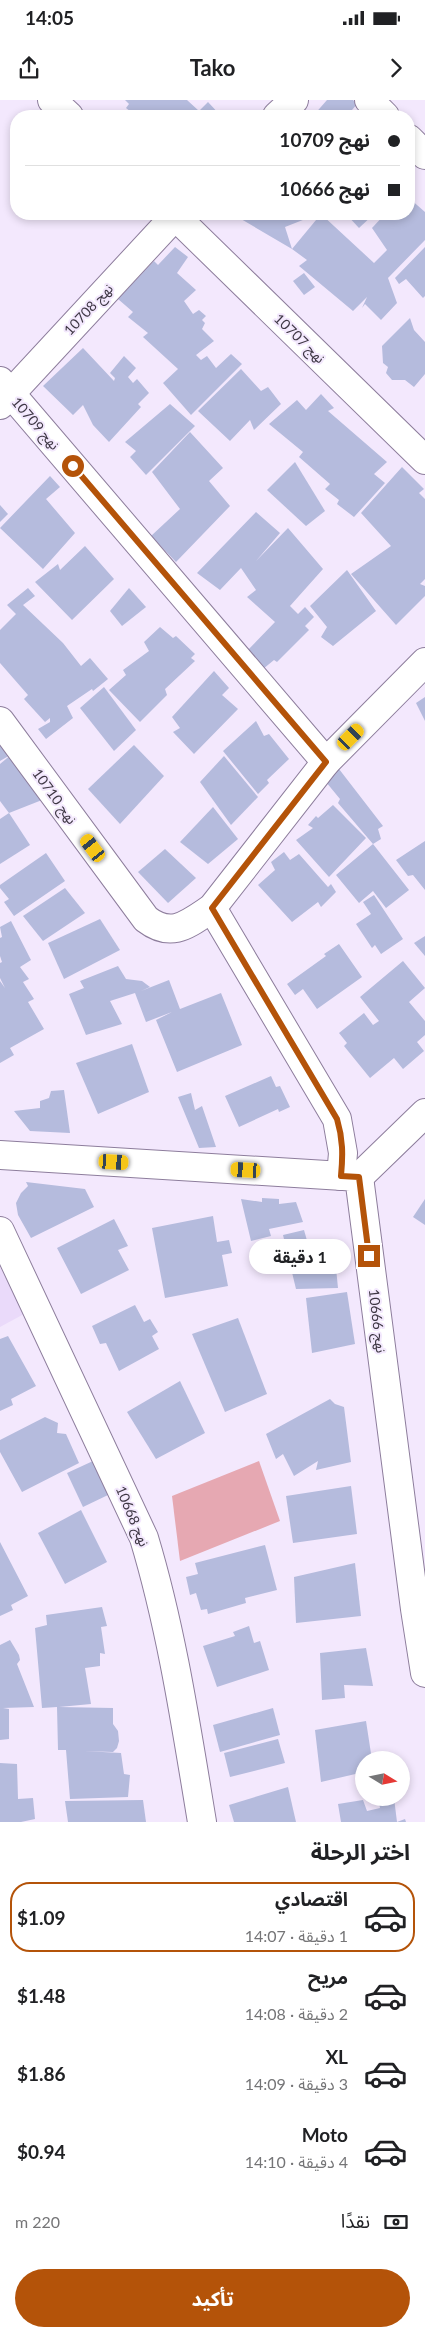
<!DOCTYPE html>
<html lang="ar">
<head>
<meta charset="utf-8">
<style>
	body { margin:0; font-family:Lato,"Noto Sans Arabic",sans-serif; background:#f6f6f6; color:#202124; direction:rtl; height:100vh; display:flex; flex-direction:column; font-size:19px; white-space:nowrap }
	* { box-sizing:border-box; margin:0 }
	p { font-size:16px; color:#757577 }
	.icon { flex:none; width:28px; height:28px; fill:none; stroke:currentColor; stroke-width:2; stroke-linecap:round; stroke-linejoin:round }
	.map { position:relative; height:1722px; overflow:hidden; direction:ltr }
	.sheet { display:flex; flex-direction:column; background:#fff; flex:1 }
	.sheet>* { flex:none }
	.guide { position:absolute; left:10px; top:10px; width:405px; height:110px; border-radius:20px; box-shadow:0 2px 8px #0003; direction:rtl; display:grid; align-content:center; height:110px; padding:0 15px; background:#fff }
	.needle { width:32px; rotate:100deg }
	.tools { position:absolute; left:355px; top:1651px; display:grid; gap:10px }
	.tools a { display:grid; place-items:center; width:55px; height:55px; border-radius:50%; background:#fff; box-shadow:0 2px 8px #0003; font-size:25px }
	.end { position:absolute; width:22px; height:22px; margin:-11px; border:6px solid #b45309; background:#fff; box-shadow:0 0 0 2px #fff }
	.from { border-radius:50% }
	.bubble { position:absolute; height:35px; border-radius:18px; background:#fff; box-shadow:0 2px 8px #0003; font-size:16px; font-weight:700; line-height:35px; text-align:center; direction:rtl }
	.car { position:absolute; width:15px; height:30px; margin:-15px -8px; border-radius:6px; box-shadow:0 0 4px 1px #0007; background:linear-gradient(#f5c518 24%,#345 0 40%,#f5c518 0 76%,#345 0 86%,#f5c518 0) }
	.guide b { display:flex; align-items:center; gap:18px; height:48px; font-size:19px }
	.guide b+b { border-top:1px solid #e0e0e0 }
	.guide i { width:12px; height:12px; background:#202124 }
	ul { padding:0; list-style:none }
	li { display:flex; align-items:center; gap:15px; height:70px; margin:0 10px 8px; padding:0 5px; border:2px solid transparent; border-radius:20px }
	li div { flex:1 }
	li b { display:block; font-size:19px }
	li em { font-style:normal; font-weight:700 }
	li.on { border-color:#b45309 }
	li>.icon { width:45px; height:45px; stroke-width:1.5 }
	h2 { padding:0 15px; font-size:22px; line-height:60px }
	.pay { display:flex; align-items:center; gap:12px; height:55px; padding:0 15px; font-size:19px }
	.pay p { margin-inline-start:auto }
	.button { display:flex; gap:10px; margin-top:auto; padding:10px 15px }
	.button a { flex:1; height:58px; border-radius:30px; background:#b45309; color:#fff; font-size:20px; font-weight:700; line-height:58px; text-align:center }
	.status { display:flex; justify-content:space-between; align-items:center; height:35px; padding:0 25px; background:#fff; direction:ltr }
	.status svg { height:14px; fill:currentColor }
	header { display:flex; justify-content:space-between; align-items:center; height:65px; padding:0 15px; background:#fff; font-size:22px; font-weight:700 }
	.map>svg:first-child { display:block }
	.built { fill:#eadafa }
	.green { fill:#e6a8b2 }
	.building { fill:#b5bbdd }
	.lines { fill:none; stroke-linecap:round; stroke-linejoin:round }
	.minor-casing { stroke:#8d7d9c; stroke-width:30 }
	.minor { stroke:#fff; stroke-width:28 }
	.route { stroke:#b45309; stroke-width:6 }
	.labels { text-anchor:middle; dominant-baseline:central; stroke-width:4; stroke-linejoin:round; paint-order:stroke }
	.street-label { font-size:14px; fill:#3e3744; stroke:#f3e8fd }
</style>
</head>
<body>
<div class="status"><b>14:05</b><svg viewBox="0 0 49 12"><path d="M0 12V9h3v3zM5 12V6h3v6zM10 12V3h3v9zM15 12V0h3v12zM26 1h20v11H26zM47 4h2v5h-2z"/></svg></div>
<header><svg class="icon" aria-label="forward" viewBox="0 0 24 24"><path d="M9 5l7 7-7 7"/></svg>Tako<svg class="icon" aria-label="share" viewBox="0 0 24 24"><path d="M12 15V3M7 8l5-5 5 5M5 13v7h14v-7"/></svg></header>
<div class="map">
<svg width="425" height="1722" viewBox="0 0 425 1722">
	<rect width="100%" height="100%" fill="#f3e8fd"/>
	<polygon class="built" points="0,1167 24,1214 0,1227"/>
	<polygon class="green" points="259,1361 280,1421 180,1461 172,1396"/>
	<g class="building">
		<polygon points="125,0 187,0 199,11 208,2 221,16 136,16 126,8 129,4"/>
		<polygon points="327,0 353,0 357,4 347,16 313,16"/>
		<polygon points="409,98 425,112 425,140 388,178 397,203 381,220 365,204 362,208 367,197 353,211 299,166 307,160 292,149 241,119 246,114 318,114 285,127 292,149 321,114 374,163 387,150 372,128 385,114 409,114"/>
		<polygon points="346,114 374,114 359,128"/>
		<polygon points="175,147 188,157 177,173 196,190 184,201 193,214 199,210 206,216 202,220 205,223 202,229 214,241 196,255 201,260 207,256 216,268 231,254 242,264 191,315 163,283 178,269 143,237 148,233 128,217 133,212 118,199 154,161 158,165"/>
		<polygon points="425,147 425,196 423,198 406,179 399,184 395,178"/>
		<polygon points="304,173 315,187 304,195 293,181"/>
		<polygon points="410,218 414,230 425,242 425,274 414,287 405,280 392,280 386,273 388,267 383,263 382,246"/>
		<polygon points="83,248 114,281 115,278 110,273 124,256 136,268 128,277 133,283 137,279 149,293 138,304 141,307 109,342 93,325 83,305 73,315 43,286"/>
		<polygon points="241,269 261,291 268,287 281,304 254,330 250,320 230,341 198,311"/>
		<polygon points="321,294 334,308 328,311 387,362 374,374 385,383 354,417 337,404 339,400 325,389 330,384 299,357 303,352 269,324 297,300 306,310"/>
		<polygon points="170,304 195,326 146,375 130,357 136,351 125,342"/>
		<polygon points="190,332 223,368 209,381 230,406 176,462 151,436 180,409 152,372"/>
		<polygon points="295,362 325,411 306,426 267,390"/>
		<polygon points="402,367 424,389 419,393 425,399 425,479 420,484 425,486 425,496 396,525 351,474 391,446 361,413"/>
		<polygon points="50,376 60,387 46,399 75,433 43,469 0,428"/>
		<polygon points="0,405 8,414 0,422"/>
		<polygon points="256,412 280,433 256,461 288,428 323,469 290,506 298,514 305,507 314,517 305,526 309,530 277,562 274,560 263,569 247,551 275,522 247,497 256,490 241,468 220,490 197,473"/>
		<polygon points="85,446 114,479 72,520 35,482 58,464 60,470"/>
		<polygon points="347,470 376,511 333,546 321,537 327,527 310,506"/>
		<polygon points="28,488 35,496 23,505 63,543 81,566 90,558 108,579 93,591 92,589 67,606 73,618 46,639 38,629 50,622 50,618 45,622 24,599 28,595 0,563 0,530 16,514 7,505"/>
		<polygon points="129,488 146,507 122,526 110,511"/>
		<polygon points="160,527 173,538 176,536 195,554 191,558 195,561 165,589 167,595 140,622 109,590 126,575 123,570 149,551 144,542"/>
		<polygon points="214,571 229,588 222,595 238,609 194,654 173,632 180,628 172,617"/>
		<polygon points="104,587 136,630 114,651 80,608"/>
		<polygon points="425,597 425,621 416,603"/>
		<polygon points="256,621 264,636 269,634 289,659 267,680 269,683 258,694 223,651"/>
		<polygon points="0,636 12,654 0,661"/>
		<polygon points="134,645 164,676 120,724 88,689"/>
		<polygon points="12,654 42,700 9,713 0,701 0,664"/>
		<polygon points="224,656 258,697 231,725 200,682"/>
		<polygon points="339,669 383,726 378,729 381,739 373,744 338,703 340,699 326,682"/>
		<polygon points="333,705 366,738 329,777 296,740 313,728 308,725 316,716 318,718"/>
		<polygon points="213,707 238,739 208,764 180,742"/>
		<polygon points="9,713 30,745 0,764 0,719"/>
		<polygon points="425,741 425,790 413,775 408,776 396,760"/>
		<polygon points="373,744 409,790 386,808 373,791 359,803 336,775"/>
		<polygon points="165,749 196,778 168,803 138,772"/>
		<polygon points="284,752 290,760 299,754 328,787 331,784 336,792 321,807 318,802 292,822 258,785 275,770 271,762"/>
		<polygon points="46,753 65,781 14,816 4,802 9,799 0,788 0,785"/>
		<polygon points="65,788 85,813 43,841 23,816"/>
		<polygon points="374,795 403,839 381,854 375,845 372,848 356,824 371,814 363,802"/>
		<polygon points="100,819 120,850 64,879 48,843"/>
		<polygon points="11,821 31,860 20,867 29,879 23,882 34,899 28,902 44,929 10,948 14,955 0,963 0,881 5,888 0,878 0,863 2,862 0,856 0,838 2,837 0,827"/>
		<polygon points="425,836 425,856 414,843"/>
		<polygon points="339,844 362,877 317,909 303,889 295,895 287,884 326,856 324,854"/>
		<polygon points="403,861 425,888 409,902 425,921 425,935 417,942 424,951 403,969 394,958 370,978 344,946 347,943 339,933 364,913 373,925 379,921 360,897"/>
		<polygon points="118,866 126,879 142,881 150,887 141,891 169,880 180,909 221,893 242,945 177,972 156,920 172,912 146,922 135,893 110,901 122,924 86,935 69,894 84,888 80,881"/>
		<polygon points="132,944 149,992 98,1014 76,963"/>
		<polygon points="271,976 276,987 280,986 290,1007 279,1012 278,1009 239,1027 225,996"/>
		<polygon points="64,990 70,1033 30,1031 14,1011 40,1008 40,1001 49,998 51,991"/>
		<polygon points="191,993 195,1010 202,1006 216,1047 199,1048 178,997"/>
		<polygon points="26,1082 85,1089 94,1107 31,1138 18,1115 16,1103 21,1093 28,1086"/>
		<polygon points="262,1098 279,1099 279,1104 296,1102 303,1122 269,1129 271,1136 251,1141 241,1099 262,1102"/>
		<polygon points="425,1099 425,1125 413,1117"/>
		<polygon points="213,1116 217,1142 229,1140 232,1153 222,1155 228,1186 165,1198 152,1128"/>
		<polygon points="114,1119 128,1146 118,1150 129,1170 81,1194 57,1148"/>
		<polygon points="304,1130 308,1144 337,1142 341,1168 336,1168 338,1188 296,1189 283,1135"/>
		<polygon points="347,1192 355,1244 312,1253 306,1198"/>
		<polygon points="135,1205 144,1222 150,1219 158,1232 152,1236 159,1249 119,1271 106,1243 100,1244 92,1226"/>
		<polygon points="238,1218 267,1294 225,1312 192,1234"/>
		<polygon points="8,1236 36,1286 11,1299 13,1305 0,1311 0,1239"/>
		<polygon points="180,1281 205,1333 156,1359 127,1312"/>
		<polygon points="330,1299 335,1304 344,1307 351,1362 316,1370 318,1361 294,1376 283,1354 276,1359 266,1334"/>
		<polygon points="45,1317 58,1323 57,1333 66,1334 79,1363 22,1392 0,1352 0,1340"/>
		<polygon points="93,1361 108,1395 83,1407 67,1373"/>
		<polygon points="351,1386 357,1434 293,1443 286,1396"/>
		<polygon points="81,1410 107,1462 65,1484 38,1433"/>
		<polygon points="0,1442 28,1496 11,1505 13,1510 0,1516"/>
		<polygon points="265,1445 277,1490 245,1498 246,1503 208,1514 207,1509 201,1510 196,1493 190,1495 186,1477 198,1474 195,1463"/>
		<polygon points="355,1463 361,1516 296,1523 294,1477"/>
		<polygon points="102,1507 107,1526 101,1527 105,1554 100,1553 100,1566 85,1568 91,1604 59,1607 113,1608 113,1624 118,1631 119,1641 117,1648 113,1652 84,1651 121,1653 124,1674 130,1675 128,1697 70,1699 66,1650 58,1650 57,1607 42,1608 35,1528 47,1525 46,1515"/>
		<polygon points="249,1526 254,1543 260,1541 269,1570 217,1587 203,1546 235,1536 233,1532"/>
		<polygon points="10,1540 19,1555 20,1560 17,1564 34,1607 3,1608 9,1609 9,1639 0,1640 0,1545"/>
		<polygon points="366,1548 373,1586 344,1585 345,1598 322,1600 320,1553"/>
		<polygon points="273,1608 280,1635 220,1652 213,1625"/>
		<polygon points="366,1621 372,1660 364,1660 364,1672 321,1682 315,1630"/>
		<polygon points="278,1639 285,1663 230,1677 224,1653"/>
		<polygon points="0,1663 17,1664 18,1699 33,1698 35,1719 21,1722 0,1722"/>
		<polygon points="288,1687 296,1722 234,1722 229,1705"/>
		<polygon points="378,1698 394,1698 397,1722 405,1719 406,1722 341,1722 338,1704 363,1700 367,1711 380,1708"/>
		<polygon points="143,1700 146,1722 68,1722 65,1701"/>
	</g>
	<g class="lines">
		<g class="minor-casing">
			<g id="minor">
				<polyline points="52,0 69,16"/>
				<polyline points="369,0 385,16"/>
				<polyline points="277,16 294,0"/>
				<polyline points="409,39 425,55"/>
				<polyline points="173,114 425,360"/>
				<polyline points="0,281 326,662"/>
				<polyline points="0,305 177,114"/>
				<path d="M 0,621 L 146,819 C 172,839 188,824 212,808 L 326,662 L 425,562"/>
				<polyline points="212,808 337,1019 343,1053 341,1076"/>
				<polyline points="0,1055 359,1077 415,1509 425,1573"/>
				<polyline points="359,1077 425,1013"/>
				<path d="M 0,1131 L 144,1438 C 172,1531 186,1626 202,1722"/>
			</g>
		</g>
		<use href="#minor" class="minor"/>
	</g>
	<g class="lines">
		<path class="route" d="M 73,366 L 326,662 L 212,808 L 337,1019 C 343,1039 343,1055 341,1076 L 359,1077 L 369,1156"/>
	</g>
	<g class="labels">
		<g class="street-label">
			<text transform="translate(88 209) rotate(-47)">نهج 10708</text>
			<text transform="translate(300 238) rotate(44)">نهج 10707</text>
			<text transform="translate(36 323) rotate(49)">نهج 10709</text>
			<text transform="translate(55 696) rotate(54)">نهج 10710</text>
			<text transform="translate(378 1221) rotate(83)">نهج 10666</text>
			<text transform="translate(133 1416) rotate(67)">نهج 10668</text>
		</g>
	</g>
</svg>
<div class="tools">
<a><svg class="needle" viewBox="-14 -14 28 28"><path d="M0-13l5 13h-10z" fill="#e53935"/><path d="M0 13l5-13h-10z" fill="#757577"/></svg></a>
</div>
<i class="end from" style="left:73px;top:366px"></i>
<i class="end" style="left:369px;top:1156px"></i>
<div class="bubble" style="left:249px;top:1139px;width:102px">1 دقيقة</div>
<i class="car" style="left:351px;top:637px;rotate:45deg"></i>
<i class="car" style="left:93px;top:748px;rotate:323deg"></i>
<i class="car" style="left:114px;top:1062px;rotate:93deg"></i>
<i class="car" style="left:246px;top:1070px;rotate:273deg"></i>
<div class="guide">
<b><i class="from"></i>نهج 10709</b>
<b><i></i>نهج 10666</b>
</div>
</div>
<section class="sheet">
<h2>اختر الرحلة</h2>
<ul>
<li class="on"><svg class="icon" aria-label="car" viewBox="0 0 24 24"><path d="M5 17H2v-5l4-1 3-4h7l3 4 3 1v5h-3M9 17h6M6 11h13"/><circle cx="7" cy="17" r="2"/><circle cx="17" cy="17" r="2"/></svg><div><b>اقتصادي</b><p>1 دقيقة · 14:07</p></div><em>$1.09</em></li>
<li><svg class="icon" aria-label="car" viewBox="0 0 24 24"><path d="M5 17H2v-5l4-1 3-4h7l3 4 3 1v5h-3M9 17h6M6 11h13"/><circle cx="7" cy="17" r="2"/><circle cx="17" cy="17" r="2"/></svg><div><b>مريح</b><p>2 دقيقة · 14:08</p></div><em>$1.48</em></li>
<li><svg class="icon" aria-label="car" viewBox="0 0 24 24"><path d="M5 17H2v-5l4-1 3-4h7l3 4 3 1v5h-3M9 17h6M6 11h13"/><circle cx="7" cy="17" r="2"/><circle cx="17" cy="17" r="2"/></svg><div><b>XL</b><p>3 دقيقة · 14:09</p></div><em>$1.86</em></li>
<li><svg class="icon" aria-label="car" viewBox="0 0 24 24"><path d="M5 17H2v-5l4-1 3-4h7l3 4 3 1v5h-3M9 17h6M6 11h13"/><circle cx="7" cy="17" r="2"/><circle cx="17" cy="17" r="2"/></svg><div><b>Moto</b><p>4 دقيقة · 14:10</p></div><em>$0.94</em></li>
</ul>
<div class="pay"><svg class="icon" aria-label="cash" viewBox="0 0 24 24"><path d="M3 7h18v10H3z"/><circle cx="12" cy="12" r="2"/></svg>نقدًا<p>220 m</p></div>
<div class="button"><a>تأكيد</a></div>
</section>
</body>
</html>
